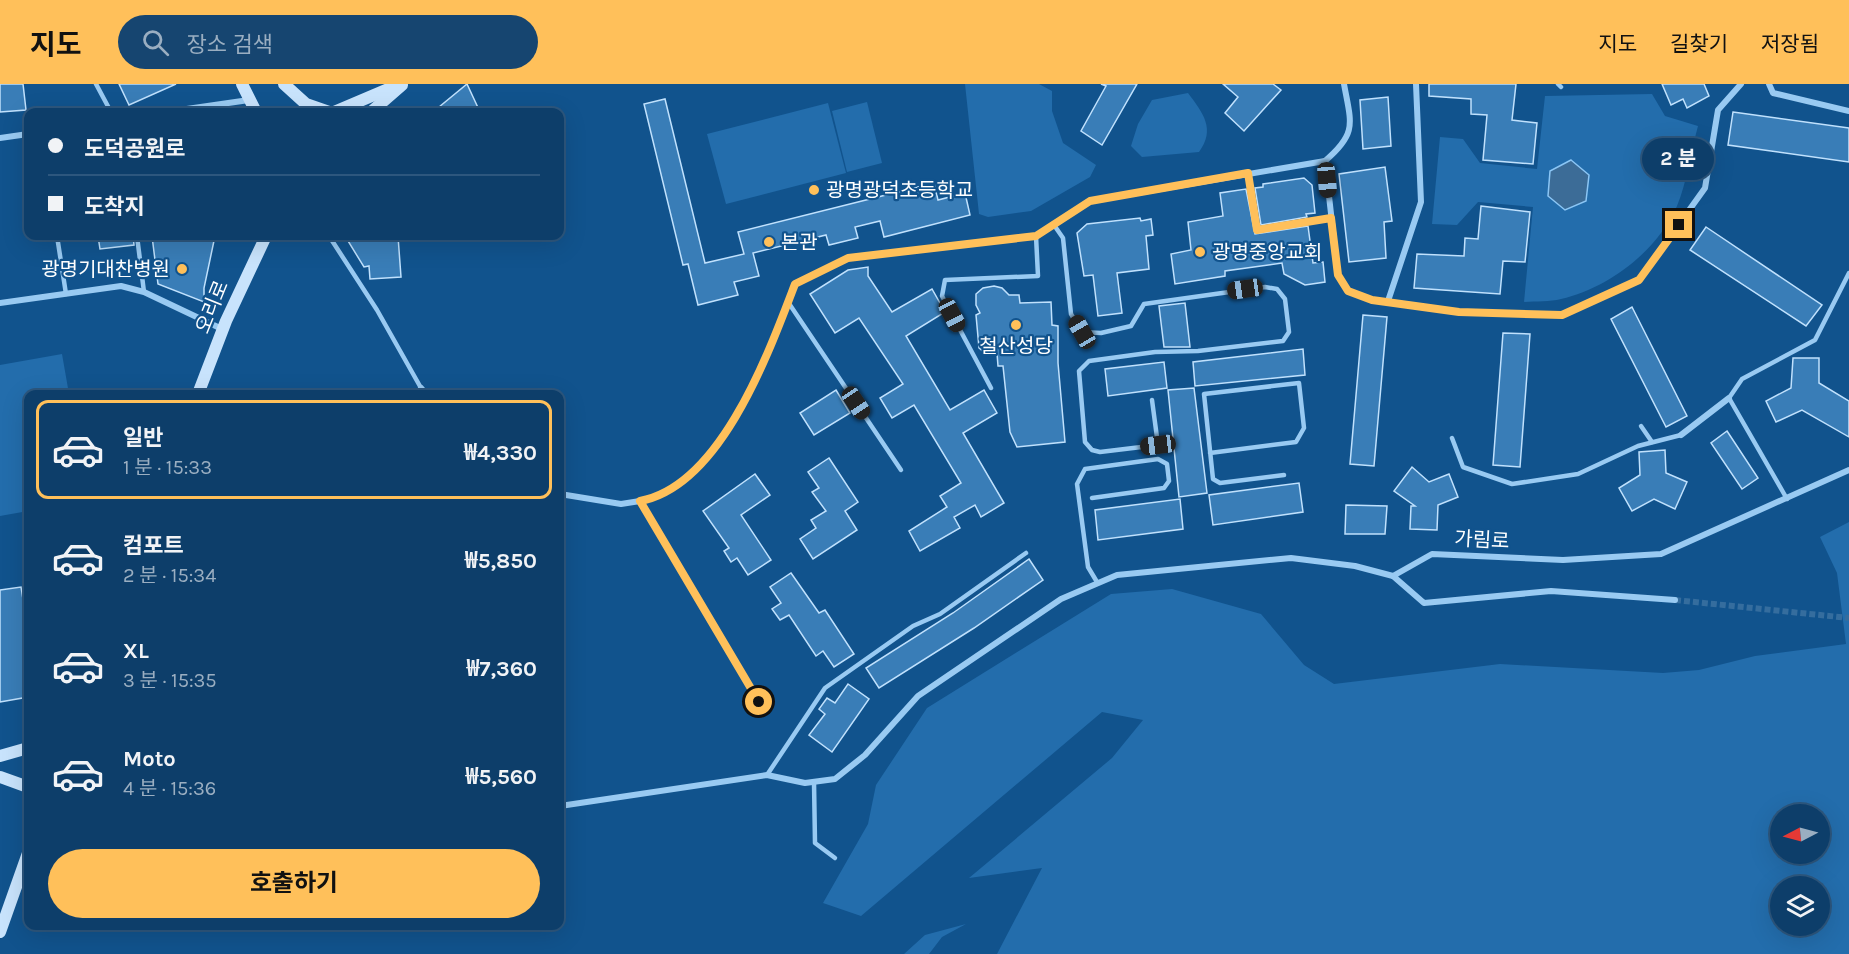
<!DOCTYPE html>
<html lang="ko">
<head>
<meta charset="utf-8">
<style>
	body { margin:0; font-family:Karla,"Noto Sans KR",sans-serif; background:#164570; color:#f1f3f6; height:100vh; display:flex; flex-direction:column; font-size:22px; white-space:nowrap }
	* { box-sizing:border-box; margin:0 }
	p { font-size:20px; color:#9aaec1 }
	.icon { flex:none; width:33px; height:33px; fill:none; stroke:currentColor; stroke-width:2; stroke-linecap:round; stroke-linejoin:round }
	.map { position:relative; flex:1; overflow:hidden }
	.details { position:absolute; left:24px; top:306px; width:540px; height:540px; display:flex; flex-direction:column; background:#0d3e6a; border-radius:12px; box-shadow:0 6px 24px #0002,0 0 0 2px #2d577e }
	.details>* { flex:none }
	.hud { position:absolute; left:24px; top:24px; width:540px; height:132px; border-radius:12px; box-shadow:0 6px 24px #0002,0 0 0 2px #2d577e; display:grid; align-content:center; height:132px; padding:0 24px; background:#0d3e6a }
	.needle { width:39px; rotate:264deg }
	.buttons { position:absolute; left:1770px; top:720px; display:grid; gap:12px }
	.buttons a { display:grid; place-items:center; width:60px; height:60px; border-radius:50%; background:#0d3e6a; box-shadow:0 6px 24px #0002,0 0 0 2px #2d577e; font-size:30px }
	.end { position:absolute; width:27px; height:27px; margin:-14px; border:8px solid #ffc05a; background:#111; box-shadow:0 0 0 3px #111 }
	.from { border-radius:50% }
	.bubble { position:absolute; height:42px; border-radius:21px; background:#0d3e6a; box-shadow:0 6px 24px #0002,0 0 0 2px #2d577e; font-size:20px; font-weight:700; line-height:42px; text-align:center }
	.car { position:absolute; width:18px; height:36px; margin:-18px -9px; border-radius:8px; box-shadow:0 0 4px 2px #0007; background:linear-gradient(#222 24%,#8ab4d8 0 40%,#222 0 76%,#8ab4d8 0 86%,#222 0) }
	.hud b { display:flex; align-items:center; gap:21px; height:57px; font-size:22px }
	.hud b+b { border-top:2px solid #2d577e }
	.hud i { width:15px; height:15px; background:#f1f3f6 }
	ul { padding:10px 0 0; list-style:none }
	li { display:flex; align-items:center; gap:18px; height:99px; margin:0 12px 9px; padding:0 12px; border:3px solid transparent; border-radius:12px }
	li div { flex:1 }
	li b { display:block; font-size:22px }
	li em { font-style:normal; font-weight:700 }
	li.active { border-color:#ffc05a }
	li>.icon { width:54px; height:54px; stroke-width:1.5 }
	.button { display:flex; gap:12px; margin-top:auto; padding:12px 24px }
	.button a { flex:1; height:69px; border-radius:36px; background:#ffc05a; color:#111; font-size:24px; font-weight:700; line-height:69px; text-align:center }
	header { display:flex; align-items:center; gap:36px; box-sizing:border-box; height:84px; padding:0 30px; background:#ffc05a; color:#111 }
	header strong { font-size:28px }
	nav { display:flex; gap:33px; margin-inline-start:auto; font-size:21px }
	.search { width:420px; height:54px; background:#164570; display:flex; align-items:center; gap:15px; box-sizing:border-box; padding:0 21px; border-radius:33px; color:#9aaec1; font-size:22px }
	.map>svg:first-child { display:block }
	.green { fill:#236dac; fill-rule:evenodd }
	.water { fill:#3c6c97; stroke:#8bc6f5; stroke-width:1.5 }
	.building { fill:#397db7; stroke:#c0e1fd; stroke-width:1.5 }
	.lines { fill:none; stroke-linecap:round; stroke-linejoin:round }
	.street-tunnel { stroke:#356d9e; stroke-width:6; stroke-dasharray:6 3; stroke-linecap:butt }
	.lane { stroke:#99caf2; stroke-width:4.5 }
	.street { stroke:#99caf2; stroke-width:6 }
	.secondary { stroke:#c8e3fc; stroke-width:12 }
	.route { stroke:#ffc05a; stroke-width:8 }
	.poi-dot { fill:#ffc05a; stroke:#11538d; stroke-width:2 }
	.labels { text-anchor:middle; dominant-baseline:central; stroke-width:4.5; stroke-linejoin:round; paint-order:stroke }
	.poi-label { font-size:20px; fill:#fff; stroke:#11538d; text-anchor:start }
	.street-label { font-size:20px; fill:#fff; stroke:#11538d }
</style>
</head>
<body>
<header>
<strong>지도</strong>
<div class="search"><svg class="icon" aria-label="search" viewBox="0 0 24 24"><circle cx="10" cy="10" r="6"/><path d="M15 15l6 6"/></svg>장소 검색</div>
<nav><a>지도</a><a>길찾기</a><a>저장됨</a></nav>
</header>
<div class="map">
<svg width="1849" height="870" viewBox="0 0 1849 870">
	<rect width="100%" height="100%" fill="#11538d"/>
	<g class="green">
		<polygon points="965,0 1039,0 1052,7 1052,27 1063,59 1096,81 1090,93 1031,127 988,133 979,130"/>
		<path d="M 1188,9 C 1203,29 1216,45 1199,68 L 1142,73 L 1131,62 L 1138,40 L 1152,16 Z"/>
		<path d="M 1652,10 L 1665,32 L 1698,42 C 1691,67 1687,98 1677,122 C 1657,167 1609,204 1561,215 C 1550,218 1536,217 1524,218 L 1533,123 L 1478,118 L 1457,141 L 1432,140 L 1440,53 L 1463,55 L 1480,79 L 1537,85 L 1545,12 Z"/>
		<polygon points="867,18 882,79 847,88 832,27"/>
		<polygon points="828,19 846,89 726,120 707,50"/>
		<polygon points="62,270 69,310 28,310 28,427 0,432 0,281"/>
		<path d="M 1849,438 L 1849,870 L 997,870 L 1042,784 L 969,794 L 1112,674 L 1143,636 L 1102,628 L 861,832 L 823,819 L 868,740 L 876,701 L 927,624 L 1111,510 L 1172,505 L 1261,530 L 1304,581 L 1334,600 L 1500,580 L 1663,589 L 1699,586 L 1755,572 L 1846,560 L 1837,489 L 1820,453 ZM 1780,730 L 1820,730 L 1820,770 L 1780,770 ZM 1780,802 L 1820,802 L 1820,842 L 1780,842 Z"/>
		<polygon points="966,840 942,853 929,870 904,870 925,851"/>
	</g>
	<polygon class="water" points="1571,76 1589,91 1586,117 1565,126 1548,112 1550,87"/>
	<g class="building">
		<polygon points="0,0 23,0 26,26 0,28"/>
		<polygon points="119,0 176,0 129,21"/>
		<polygon points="467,0 480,28 433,28"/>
		<polygon points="1101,0 1137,0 1102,61 1081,47 1106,2"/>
		<polygon points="1223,0 1273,0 1281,6 1244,47 1225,29 1238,13"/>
		<polygon points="1429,0 1516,0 1512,36 1537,39 1533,80 1483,76 1487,31 1471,30 1471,15 1429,12"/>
		<polygon points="1662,0 1704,0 1709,12 1687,24 1683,15 1671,21"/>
		<polygon points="1388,13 1391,62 1363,65 1360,16"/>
		<polygon points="665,15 705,179 744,170 738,148 934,99 938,116 965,109 970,131 884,153 880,137 855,143 858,154 829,161 826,151 753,169 759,192 734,198 738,211 698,221 688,180 683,181 644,20"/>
		<polygon points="1733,28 1849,44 1849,78 1728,61"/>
		<polygon points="1385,83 1392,137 1384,138 1386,174 1349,178 1339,90"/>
		<polygon points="1304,94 1312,101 1315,129 1306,130 1307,133 1261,141 1255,104 1263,103 1263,100"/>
		<polygon points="1246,105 1255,150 1308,142 1313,179 1323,178 1325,198 1305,201 1284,190 1282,179 1225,187 1225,192 1175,200 1171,170 1191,166 1188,138 1223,132 1220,109"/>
		<polygon points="1481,122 1530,128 1525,178 1503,177 1500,210 1414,204 1417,170 1464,172 1465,154 1478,155"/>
		<polygon points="1140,134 1141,137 1151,135 1153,151 1146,152 1149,185 1117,189 1122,229 1098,232 1093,191 1084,192 1077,149 1087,140"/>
		<polygon points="1706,143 1822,221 1806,242 1690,166"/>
		<polygon points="98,152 133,152 134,161 100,165"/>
		<polygon points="152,152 215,152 204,204 204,218 158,200"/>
		<polygon points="345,152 398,152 401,193 370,195 369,182 364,183"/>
		<polygon points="868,183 868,192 892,228 932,205 945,228 906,252 950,326 984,306 997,329 963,349 1004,419 981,433 975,421 954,433 960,444 920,467 909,447 947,423 940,412 961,399 914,321 892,334 880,314 903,300 859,234 835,249 810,210 848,186"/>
		<polygon points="994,202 1002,204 1009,211 1019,211 1020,219 1051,218 1052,241 1058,242 1058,279 1065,358 1017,363 1010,348 1003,282 998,282 997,269 987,271 979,264 976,231 980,229 976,221 976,210 983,204"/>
		<polygon points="1185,219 1190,263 1164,263 1159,222"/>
		<polygon points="1632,223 1687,332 1666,343 1611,235"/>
		<polygon points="1363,231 1387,233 1374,382 1350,380"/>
		<polygon points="1503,249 1530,250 1520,383 1493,381"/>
		<polygon points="1303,265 1305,291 1195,302 1193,278"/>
		<polygon points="1793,274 1819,274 1819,299 1849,317 1849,353 1802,326 1776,338 1766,317 1791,304"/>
		<polygon points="1164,278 1167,304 1108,312 1105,285"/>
		<polygon points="1194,304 1207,409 1179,413 1168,306"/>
		<polygon points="836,306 850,329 814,351 800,329"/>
		<polygon points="1727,347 1758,394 1742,405 1711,359"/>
		<polygon points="1665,366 1666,389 1687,398 1675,425 1654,415 1632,427 1619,404 1640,391 1639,368"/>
		<polygon points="829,374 858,418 845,427 857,446 813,475 800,455 816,444 811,436 826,427 812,408 819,404 808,388"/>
		<polygon points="1412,383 1429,398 1449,390 1458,413 1438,421 1437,446 1410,445 1411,422 1415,422 1394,407"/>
		<polygon points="755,390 770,411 741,431 771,476 748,491 737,474 731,478 724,467 729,464 703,427"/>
		<polygon points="1299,399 1303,428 1213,441 1209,411"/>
		<polygon points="1180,415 1183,445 1098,456 1095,426"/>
		<polygon points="1346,421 1387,422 1385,450 1345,450"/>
		<polygon points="1029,475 1043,496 974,544 879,604 866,584 953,529"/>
		<polygon points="791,489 819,529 825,526 854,570 834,583 823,567 816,572 789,531 780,536 772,525 781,519 770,503"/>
		<polygon points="21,503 28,547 28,613 0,618 0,506"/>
		<polygon points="848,600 869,615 832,668 809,651 825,630 819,625 827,614 835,619"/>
	</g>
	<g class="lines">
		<polyline class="street-tunnel" points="1675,516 1849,534"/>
		<g class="lane">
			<polyline points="96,0 111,28"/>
			<polyline points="1558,0 1561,3"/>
			<polyline points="1248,89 1257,146 1331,134"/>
			<polyline points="1054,141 1063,154 1071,230 1082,248 1101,249 1131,242 1144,220 1265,203 1277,205 1285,215 1289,248 1283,257 1198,267 1155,268 1089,277 1079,287 1085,358 1092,366 1100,368 1158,361 1152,316"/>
			<polyline points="57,152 66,210"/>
			<polyline points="137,152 144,208"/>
			<polyline points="329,152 377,226 421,304"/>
			<polyline points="788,218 901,386"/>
			<polyline points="991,304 942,212 945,196 1038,192 1036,152"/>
			<polyline points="1641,342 1652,358"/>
			<polyline points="1452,354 1463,383 1512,400 1578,390 1638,362 1681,351"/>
			<polyline points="1210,369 1296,358 1304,344 1299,299 1204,310 1213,395 1220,399 1284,391"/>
			<polyline points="1092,414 1164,404 1169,397 1167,380 1158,375 1085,385 1077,400 1088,483 1097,498"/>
			<polyline points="1787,415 1729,314 1742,295 1815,256 1849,189"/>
			<polyline points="767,691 825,604 913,542 940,530 1026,469"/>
			<polyline points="814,698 815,759 835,774"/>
		</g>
		<g class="street">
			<polyline points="1769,0 1773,9 1849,27"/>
			<polyline points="166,28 249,16"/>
			<polyline points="0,54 28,50"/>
			<polyline points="1325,77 1338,191 1348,207 1372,216 1459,228 1562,231 1639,196 1705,104 1718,26 1741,0"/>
			<polyline points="1388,217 1421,118 1416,0"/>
			<polyline points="0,219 121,202 144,208 222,245"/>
			<polyline points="421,304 426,310"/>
			<polyline points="1681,351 1729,314"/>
			<polyline points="560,410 621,420 640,417"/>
			<polyline points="1675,516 1551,507 1424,519 1393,492 1432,470 1563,476 1661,470 1849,386"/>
			<path d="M 759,618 L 640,417 C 720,402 770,267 795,200 L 848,174 L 1036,152 L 1090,117 L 1325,77 C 1358,49 1351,39 1344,0"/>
			<polyline points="560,722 767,691 805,699 835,695 865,671 918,612 1061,515 1117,491 1291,474 1355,482 1393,492"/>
		</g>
		<g class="secondary">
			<polyline points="242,0 256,28"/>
			<polyline points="284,0 306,20 329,28"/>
			<polyline points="334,28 400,0"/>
			<polyline points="371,28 402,1"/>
			<polyline points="198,310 226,237 266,152"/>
			<polyline points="0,672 28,664"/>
			<polyline points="0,693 28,703"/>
			<polyline points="0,848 28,769"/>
		</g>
	</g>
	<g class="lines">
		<path class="route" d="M 759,618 L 640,417 C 721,402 769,268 795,200 L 848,174 L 1036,152 L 1090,117 L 1248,89 L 1257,146 L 1331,134 L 1338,191 L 1348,207 L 1372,216 L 1459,228 L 1562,231 L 1639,196 L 1679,141"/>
	</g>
	<g class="poi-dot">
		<circle cx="814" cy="106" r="6"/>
		<circle cx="769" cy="158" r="6"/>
		<circle cx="1200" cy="168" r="6"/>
		<circle cx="182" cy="185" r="6"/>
		<circle cx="1016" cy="241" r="6"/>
	</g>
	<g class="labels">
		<g class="poi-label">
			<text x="826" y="106">광명광덕초등학교</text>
			<text x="781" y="158">본관</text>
			<text x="1212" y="168">광명중앙교회</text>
			<text x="170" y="185" text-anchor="end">광명기대찬병원</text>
			<text x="1016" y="262" text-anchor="middle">철산성당</text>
		</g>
		<g class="street-label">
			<text transform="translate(212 223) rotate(-68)">오리로</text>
			<text transform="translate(1482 456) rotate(3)">가림로</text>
		</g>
	</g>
</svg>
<div class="buttons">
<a><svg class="needle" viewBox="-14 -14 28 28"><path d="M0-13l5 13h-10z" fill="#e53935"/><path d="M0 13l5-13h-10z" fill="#9aaec1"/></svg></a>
<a><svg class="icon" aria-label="layers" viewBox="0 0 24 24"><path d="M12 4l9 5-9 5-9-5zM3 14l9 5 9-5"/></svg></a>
</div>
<i class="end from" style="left:759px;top:618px"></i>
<i class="end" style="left:1679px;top:141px"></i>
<div class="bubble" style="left:1642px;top:54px;width:72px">2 분</div>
<i class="car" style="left:1327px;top:96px;rotate:175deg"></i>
<i class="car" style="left:1245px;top:205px;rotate:262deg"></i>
<i class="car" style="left:952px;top:231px;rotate:152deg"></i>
<i class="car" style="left:1082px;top:248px;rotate:330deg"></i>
<i class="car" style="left:856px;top:319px;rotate:146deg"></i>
<i class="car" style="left:1158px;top:361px;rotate:263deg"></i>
<div class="hud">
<b><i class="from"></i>도덕공원로</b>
<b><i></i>도착지</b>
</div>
<section class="details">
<ul>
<li class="active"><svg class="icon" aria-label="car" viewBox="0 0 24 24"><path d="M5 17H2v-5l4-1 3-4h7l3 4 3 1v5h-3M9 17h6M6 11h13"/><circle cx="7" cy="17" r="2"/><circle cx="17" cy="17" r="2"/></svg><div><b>일반</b><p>1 분 · 15:33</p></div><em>₩4,330</em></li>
<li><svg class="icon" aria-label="car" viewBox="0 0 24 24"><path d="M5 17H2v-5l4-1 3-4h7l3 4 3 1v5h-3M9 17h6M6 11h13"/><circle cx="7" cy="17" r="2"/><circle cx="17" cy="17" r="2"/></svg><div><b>컴포트</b><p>2 분 · 15:34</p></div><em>₩5,850</em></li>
<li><svg class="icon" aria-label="car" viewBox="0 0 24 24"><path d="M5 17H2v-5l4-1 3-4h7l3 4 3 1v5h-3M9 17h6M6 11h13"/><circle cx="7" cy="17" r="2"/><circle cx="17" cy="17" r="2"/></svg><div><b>XL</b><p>3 분 · 15:35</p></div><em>₩7,360</em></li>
<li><svg class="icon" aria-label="car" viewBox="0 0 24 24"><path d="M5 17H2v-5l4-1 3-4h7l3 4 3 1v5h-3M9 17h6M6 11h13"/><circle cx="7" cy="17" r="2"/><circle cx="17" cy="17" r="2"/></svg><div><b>Moto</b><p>4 분 · 15:36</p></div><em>₩5,560</em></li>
</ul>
<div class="button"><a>호출하기</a></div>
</section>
</div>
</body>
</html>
